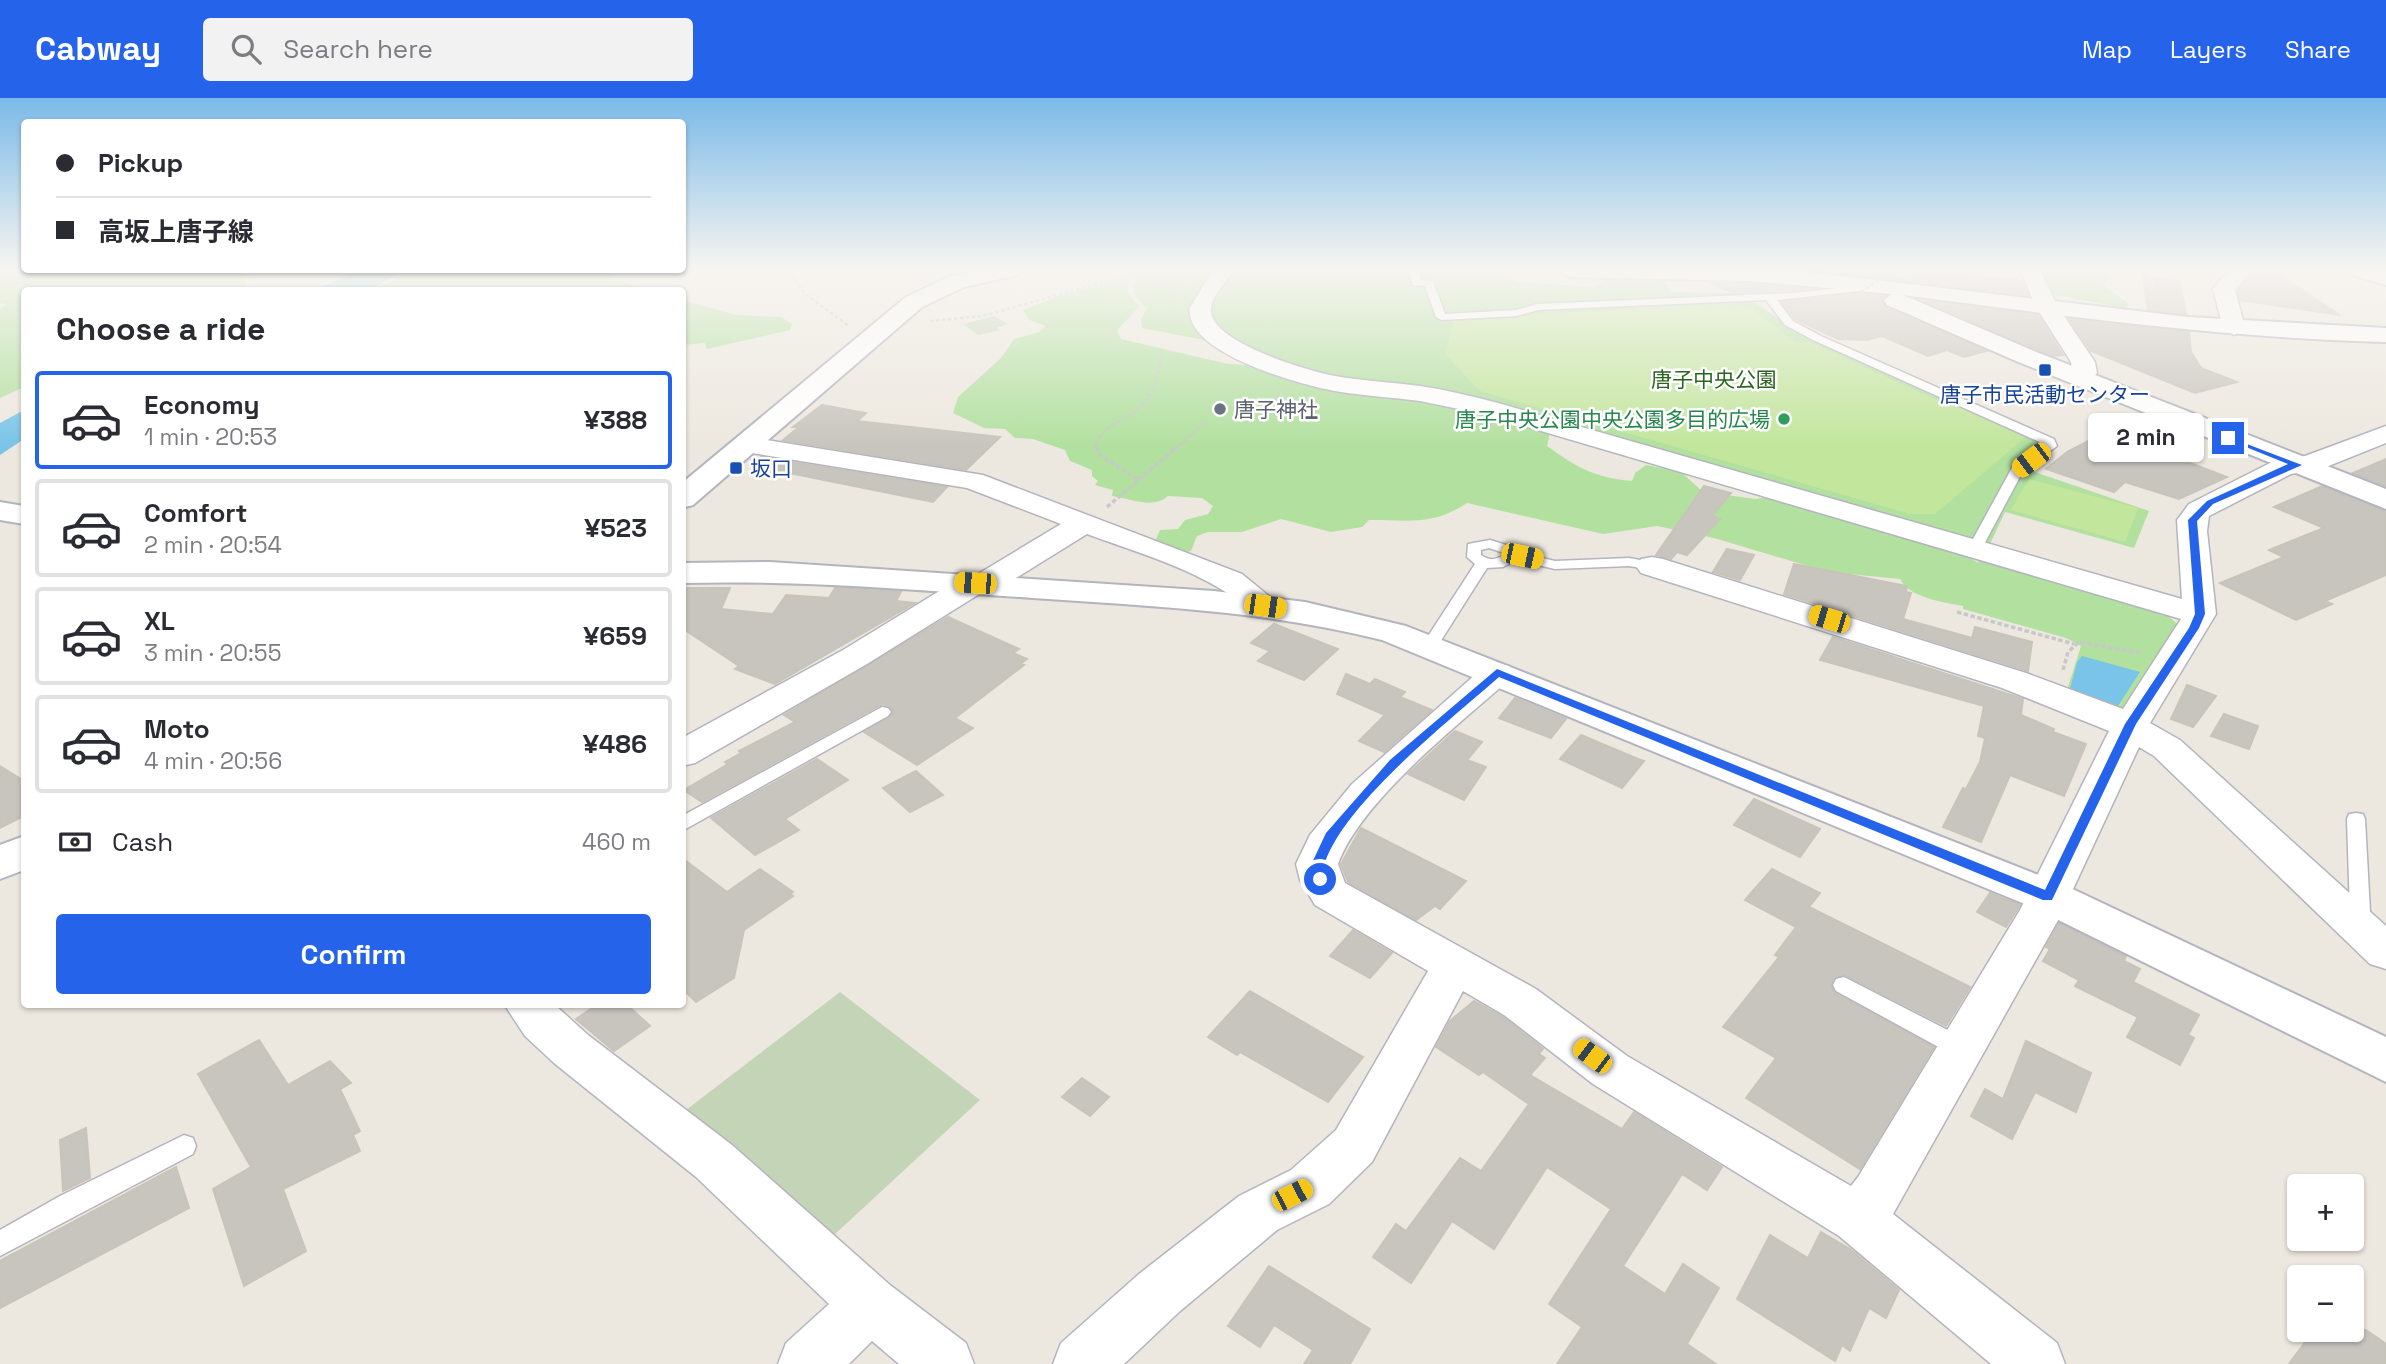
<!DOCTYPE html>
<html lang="en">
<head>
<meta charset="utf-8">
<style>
	body { margin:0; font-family:"Space Grotesk","Noto Sans JP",sans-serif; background:#f2f2f3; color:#2b2b33; height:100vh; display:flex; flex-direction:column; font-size:26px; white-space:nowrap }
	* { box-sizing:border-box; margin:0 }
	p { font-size:23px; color:#7c7c81 }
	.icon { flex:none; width:38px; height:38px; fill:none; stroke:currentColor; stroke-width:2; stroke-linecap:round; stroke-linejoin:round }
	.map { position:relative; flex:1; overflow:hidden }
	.panel { position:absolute; left:21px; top:189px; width:665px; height:721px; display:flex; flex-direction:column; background:#fff; border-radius:7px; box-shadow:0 2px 5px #0004 }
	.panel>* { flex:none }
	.banner { position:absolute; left:21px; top:21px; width:665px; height:154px; border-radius:7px; box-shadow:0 2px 5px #0004; display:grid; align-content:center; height:154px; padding:0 35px; background:#fff }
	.controls { position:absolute; left:2287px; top:1076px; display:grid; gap:14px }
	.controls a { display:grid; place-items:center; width:77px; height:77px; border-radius:7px; background:#fff; box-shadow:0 2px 5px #0004; font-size:35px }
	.end { position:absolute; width:32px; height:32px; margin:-16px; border:9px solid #2563eb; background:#fff; box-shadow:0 0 0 4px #fff }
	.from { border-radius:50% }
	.bubble { position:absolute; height:49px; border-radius:7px; background:#fff; box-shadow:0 2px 5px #0004; font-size:23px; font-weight:700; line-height:49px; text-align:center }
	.car { position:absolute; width:21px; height:42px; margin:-21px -10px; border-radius:9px; box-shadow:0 0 5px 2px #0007; background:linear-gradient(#f5c518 24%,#345 0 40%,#f5c518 0 76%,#345 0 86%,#f5c518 0) }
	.banner b { display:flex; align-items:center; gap:24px; height:66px; font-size:26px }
	.banner b+b { border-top:2px solid #e1e1e2 }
	.banner i { width:18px; height:18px; background:#2b2b33 }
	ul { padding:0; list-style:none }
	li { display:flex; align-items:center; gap:21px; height:98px; margin:0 14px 10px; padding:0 21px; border:4px solid #e1e1e2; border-radius:7px }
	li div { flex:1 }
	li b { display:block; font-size:26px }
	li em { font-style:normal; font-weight:700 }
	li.active { border-color:#2563eb }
	li>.icon { width:63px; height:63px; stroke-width:1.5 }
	h2 { padding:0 35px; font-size:32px; line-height:84px }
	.pay { display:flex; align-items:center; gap:18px; height:77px; padding:0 35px; font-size:26px }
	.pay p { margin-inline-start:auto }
	.button { display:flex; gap:14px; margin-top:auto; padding:14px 35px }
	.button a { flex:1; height:80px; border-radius:7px; background:#2563eb; color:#fff; font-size:28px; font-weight:700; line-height:80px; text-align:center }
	header { display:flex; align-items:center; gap:42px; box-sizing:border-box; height:98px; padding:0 35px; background:#2563eb; color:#fff }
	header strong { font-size:33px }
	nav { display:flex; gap:38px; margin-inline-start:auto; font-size:24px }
	.search { width:490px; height:63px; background:#f2f2f3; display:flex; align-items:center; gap:18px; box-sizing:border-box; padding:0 24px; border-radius:7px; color:#7c7c81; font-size:26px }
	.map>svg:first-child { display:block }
	.green { fill:#b2e09f }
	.cemetery { fill:#c4d5b7 }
	.pitch { fill:#c2e69c }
	.water { fill:#79c4e8 }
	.building { fill:#c8c4be; stroke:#c8c4b9; stroke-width:2 }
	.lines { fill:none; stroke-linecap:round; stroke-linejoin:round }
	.lane-casing { stroke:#b3b4be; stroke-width:3 }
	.street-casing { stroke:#b3b4be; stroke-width:3 }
	.secondary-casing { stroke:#b3b4be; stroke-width:4 }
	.path-far1 { stroke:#c8c8c8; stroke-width:2.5; stroke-dasharray:3.5 2.5; stroke-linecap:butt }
	.path { stroke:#c8c8c8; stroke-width:3.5; stroke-dasharray:4.5 2.5; stroke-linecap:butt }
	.lane { fill:#fff; fill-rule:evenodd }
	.street { fill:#fff; fill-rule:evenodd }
	.secondary { fill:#fff; fill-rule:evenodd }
	.path-bridge { stroke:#c8c8c8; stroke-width:2.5; stroke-dasharray:3.5 2.5; stroke-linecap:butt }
	.route { fill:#2563eb }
	.transit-dot { fill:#1a4fb4; stroke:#fff; stroke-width:2.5 }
	.worship-dot { fill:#6b7280; stroke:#fff; stroke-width:2.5 }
	.leisure-dot { fill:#2e9e5b; stroke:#fff; stroke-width:2.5 }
	.labels { text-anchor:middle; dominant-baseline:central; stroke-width:5; stroke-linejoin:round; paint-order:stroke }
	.far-park-label { font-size:21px; fill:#2a661f; stroke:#fff }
	.far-transit-label { font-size:21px; fill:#164399; stroke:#fff }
	.far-worship-label { font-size:21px; fill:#5b616d; stroke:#fff; text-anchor:start }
	.far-leisure-label { font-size:21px; fill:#27864d; stroke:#fff; text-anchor:end }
</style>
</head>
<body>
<header>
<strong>Cabway</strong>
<div class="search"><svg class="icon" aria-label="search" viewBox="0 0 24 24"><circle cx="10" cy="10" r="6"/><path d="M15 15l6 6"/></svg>Search here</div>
<nav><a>Map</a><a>Layers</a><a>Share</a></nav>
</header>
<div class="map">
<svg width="2386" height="1266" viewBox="0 0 2386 1266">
	<rect width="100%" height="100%" fill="#ede8df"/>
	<g class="green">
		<polygon points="245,172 246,192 24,192 24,289 0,300 0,210 7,207 0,205 0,173"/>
		<polygon points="411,172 621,172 609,181 655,192 375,192"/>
		<polygon points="1159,172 1213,172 1195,206 1206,238 1204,242 1142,230 1141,221 1147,211 1133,194 1137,176"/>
		<polygon points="1241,172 1510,175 1515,184 1596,189 1609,177 1662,178 1671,194 1740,195 1801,235 2043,344 2044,352 2017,368 2149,413 2134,450 2005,414 1989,448 1568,327 1339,283 1248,252 1209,224 1208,206 1231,176"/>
		<polygon points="2036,172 2114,172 2103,187 2129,206 2125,210 2050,196"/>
		<path d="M 1129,179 C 1126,192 1128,199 1140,208 L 1117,232 L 1121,241 L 1228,266 L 1263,268 L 1431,299 L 1550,334 L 1547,348 C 1578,370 1593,379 1632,383 L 1635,375 L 1646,367 L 1681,374 L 1703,394 L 1756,401 L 1772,398 L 1951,448 L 1978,465 L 1981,458 L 2162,512 L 2177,526 L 2120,614 L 2066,595 L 2081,548 L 2066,540 L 1963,511 L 1963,508 C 1943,504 1910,500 1900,481 L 1828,474 L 1714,440 L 1657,428 L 1603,436 L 1467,405 C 1433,428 1408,422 1369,422 L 1362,429 L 1331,434 L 1281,421 L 1242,434 L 1208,434 L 1197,438 L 1191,453 C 1178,456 1163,451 1156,441 L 1160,432 L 1178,431 L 1185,422 L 1208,416 L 1213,408 L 1202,400 L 1168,398 C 1152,412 1130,400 1112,398 L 1113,392 L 1095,387 L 1098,383 L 1092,378 L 1092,372 L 1070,363 L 1065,352 L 1033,341 L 1015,340 L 1005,331 L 984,330 L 953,315 L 958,299 L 1001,260 L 1014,241 L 1039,234 L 1046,228 L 1029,222 L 1023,212 L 1059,198 Z"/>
		<polygon points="682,202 737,217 781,219 792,226 790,232 707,251 705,245 683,247"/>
	</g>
	<g class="cemetery">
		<polygon points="994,218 1008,226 996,230 1000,232 978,237 963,226"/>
		<polygon points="840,894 980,1002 834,1137 686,1012"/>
	</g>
	<g class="pitch">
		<polygon points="1726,205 1753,211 1796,245 1810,244 1950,308 1959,305 2028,337 1935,416 1910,416 1480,293 1446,257 1454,221"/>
		<polygon points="2029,381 2138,410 2125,444 2011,412"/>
	</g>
	<g class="water">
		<polygon points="360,172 405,172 369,192 314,192"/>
		<polygon points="24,312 24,341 0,357 0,325"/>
		<polygon points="2082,558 2140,574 2118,608 2070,591 2077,564"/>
	</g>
	<g class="building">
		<polygon points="1814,172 1879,172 1911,184"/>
		<polygon points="1913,172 2022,183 2028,197 1914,184"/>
		<polygon points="2142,172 2158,196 2153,180 2180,184 2186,216 2148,212"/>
		<polygon points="2266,172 2272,172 2340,217 2240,202 2238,193 2252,175 2261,176"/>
		<polygon points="1710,185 1751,186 1807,191 1733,195"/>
		<polygon points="1858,195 1885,198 1881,201 1886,209 1986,253 1964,259 1947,252 1928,258 1882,238 1867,242 1838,241 1795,221 1782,204"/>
		<polygon points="1922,202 2038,217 2063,257 2053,258"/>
		<polygon points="2069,221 2189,234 2191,254 2201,270 2237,284 2195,295 2091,253"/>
		<polygon points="822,307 866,315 857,323 1000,339 966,372 783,342 799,329 793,329"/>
		<polygon points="2148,319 2188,335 2148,349 2227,379 2179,401 2125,384 2114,394 2046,371 2067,354 2111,331"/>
		<polygon points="761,359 947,389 933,404 750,367"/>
		<polygon points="2386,361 2386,388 2353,375"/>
		<polygon points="1704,388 1731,395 1712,418 1720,421 1687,457 1677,454 1671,461 1656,457"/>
		<polygon points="2322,388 2386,413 2386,477 2325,503 2332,506 2296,522 2220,485 2284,459 2269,452 2324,430 2274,409"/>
		<polygon points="1727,451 1754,457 1740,482 1713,474"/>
		<polygon points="1794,466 1907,488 1906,494 1911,495 1903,521 1972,540 1975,529 2032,544 2028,573 1784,496"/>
		<polygon points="682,490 730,490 721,511 773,516 786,497 829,500 835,490 901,494 896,503 915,505 775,586 735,571 739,568 682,530"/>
		<polygon points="948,519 1019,551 1013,555 1027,561 1020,566 1024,567 955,620 973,630 917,667 864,634 893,616 890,608 882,606 702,704 684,692 728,666 725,664 741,655 739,653 795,624 784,617"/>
		<polygon points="1274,526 1338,551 1304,582 1258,563 1270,553 1251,545"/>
		<polygon points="1833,539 2023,601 2021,617 2054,631 2053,634 2086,646 2064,698 2010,677 1981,744 1943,729 1963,690 1966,691 1980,664 1985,640 1978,638 1984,608 1820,562"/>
		<polygon points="1346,576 1370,586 1375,581 1405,594 1400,599 1432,612 1384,654 1359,643 1385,617 1337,596"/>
		<polygon points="2187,587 2216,598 2193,629 2171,621"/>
		<polygon points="1515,600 1518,601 1566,621 1551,640 1499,620"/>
		<polygon points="2224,616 2258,628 2249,651 2211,638"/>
		<polygon points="1455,633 1482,644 1467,662 1486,669 1464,702 1408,676"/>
		<polygon points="1581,637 1638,661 1644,663 1622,690 1560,661"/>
		<polygon points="817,661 848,682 785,721 799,732 755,757 711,720"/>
		<polygon points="0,668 24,683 24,718 0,730"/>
		<polygon points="916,673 943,697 910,714 883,690"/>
		<polygon points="1754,701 1820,731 1800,759 1734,727"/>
		<polygon points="1361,730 1466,783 1440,811 1435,808 1416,822 1348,784 1341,766"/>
		<polygon points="682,760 727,794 760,771 793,794 790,796 793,798 744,832 734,880 696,904 682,890"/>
		<polygon points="1772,771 1820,795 1809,809 1970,889 1946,928 1845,877 1834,880 1831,888 1835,895 1934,949 1860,1071 1746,1000 1776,960 1723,929 1779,859 1775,857 1796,829 1745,802"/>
		<polygon points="1990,795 2020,807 2006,829 1977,814"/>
		<polygon points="2059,825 2126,858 2124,863 2140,871 2133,884 2199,917 2188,937 2194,940 2180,967 2127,939 2138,919 2075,888 2079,882 2043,863 2050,851 2046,849"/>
		<polygon points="1353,832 1392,855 1370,880 1330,858"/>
		<polygon points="1250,893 1363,959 1328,1004 1240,954 1237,957 1208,939"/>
		<polygon points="1474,903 1503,919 1543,951 1539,956 1545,960 1530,977 1622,1031 1634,1014 1722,1069 1707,1092 1682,1076 1623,1168 1665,1196 1683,1166 1719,1190 1687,1246 1716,1266 1557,1266 1582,1229 1549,1206 1611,1111 1547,1069 1494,1151 1452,1123 1411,1185 1373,1159 1396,1126 1406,1133 1460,1060 1481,1073 1529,1006 1483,974 1479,977 1436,949 1450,923"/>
		<polygon points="598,906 626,906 650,928 614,953 576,921"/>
		<polygon points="259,942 288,987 330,963 351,985 340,991 360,1033 353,1037 360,1053 283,1091 306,1153 244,1188 213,1091 251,1069 198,976"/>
		<polygon points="2026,943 2091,975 2076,1014 2035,994 2012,1041 1971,1018 1985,991 2003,1001"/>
		<polygon points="1082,980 1109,999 1090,1018 1062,999"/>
		<polygon points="86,1030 90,1080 63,1093 60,1042"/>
		<polygon points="176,1069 189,1110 0,1210 0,1163"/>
		<polygon points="1821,1134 1850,1151 1899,1192 1886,1220 1869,1210 1850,1253 1842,1247 1835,1263 1737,1201 1770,1137 1808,1160"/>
		<polygon points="1269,1168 1370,1231 1350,1266 1304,1266 1313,1252 1274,1227 1260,1249 1228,1228"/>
		<polygon points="2314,1232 2366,1232 2386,1246 2386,1266 2289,1266"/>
	</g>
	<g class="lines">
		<g class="lane-casing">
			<g id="lane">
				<polygon points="1408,172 1418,172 1421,182 1433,183 1445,216 1516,212 1537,206 1792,195 1861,188 1862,190 1857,193 1777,202 1793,223 1821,238 2054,341 2057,348 2023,373 1981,452 1974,456 1969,455 1967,452 2013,368 2044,346 1813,242 1785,227 1766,202 1538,212 1517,218 1441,222 1436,219 1425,188 1413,187"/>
				<path d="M 1490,442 L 1516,450 L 1518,454 L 1555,463 L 1629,460 L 1657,465 L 1659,468 L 1652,472 L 1629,468 L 1555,471 L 1516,462 L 1503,469 L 1487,470 L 1435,552 L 1423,552 L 1421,549 L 1475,466 L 1467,459 L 1468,446 ZM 1489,450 L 1504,455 L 1504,457 C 1495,462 1490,463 1481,457 L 1481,452 Z"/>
				<polygon points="882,609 888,610 891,614 888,618 682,733 682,718"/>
				<polygon points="2356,715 2363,716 2365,721 2370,814 2374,825 2371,830 2364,833 2357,830 2350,814 2347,721 2349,716"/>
				<polygon points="1844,879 1969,943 1972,950 1969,957 1961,959 1953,957 1836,893 1833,887 1836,881"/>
				<polygon points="184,1037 193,1040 196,1048 193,1056 0,1158 0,1132 60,1098"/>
			</g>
		</g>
		<g class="street-casing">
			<g id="street">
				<path d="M 1213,172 L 1234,172 C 1227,183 1210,199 1211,214 C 1214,245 1308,273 1335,278 C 1363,283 1391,284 1420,288 C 1446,292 1472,298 1498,305 L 2182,501 L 2177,422 L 2189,406 L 2274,363 L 2305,358 L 2386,328 L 2386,345 L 2321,371 L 2291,376 L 2209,418 L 2207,433 L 2216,516 L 2150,625 L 2180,642 L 2386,828 L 2386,871 L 2370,866 L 2154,658 L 2139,649 L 2061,817 L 1893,1116 L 2057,1245 L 2065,1266 L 1991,1266 L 1839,1138 L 1593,986 L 1504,917 L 1463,893 L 1372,1064 L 1329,1106 L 1277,1132 L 1179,1214 L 1124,1266 L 1053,1266 L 1061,1245 L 1139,1176 L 1239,1098 L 1291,1072 L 1336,1032 L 1428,873 L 1315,807 L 1300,782 L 1296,766 L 1310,737 L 1352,686 L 1485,568 L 1497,565 L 1509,568 L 1514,575 L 1509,582 C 1458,627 1361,703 1338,766 L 1345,785 L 1536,891 L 1627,958 L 1851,1088 L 1858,1079 L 2020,812 L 2109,633 L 2002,590 L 1641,475 L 1636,468 L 1641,461 L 1652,459 L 1663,461 L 2026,575 L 2123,611 L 2181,521 L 1483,316 C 1462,312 1441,307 1420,303 C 1392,299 1363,298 1335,293 C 1301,287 1183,255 1190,209 Z"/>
				<polygon points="2020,172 2040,172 2058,209 2095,264 2097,275 2088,285 2070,285 2067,280 2072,273 2071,264 2036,209"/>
				<polygon points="2229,172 2251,172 2235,192 2245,230 2234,237 2223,230 2213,191"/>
				<path d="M 748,339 L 983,377 L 1242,476 L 1281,508 L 1276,515 C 1251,521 1240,501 1219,490 C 1179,466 1130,452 1087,436 L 995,493 L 981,495 L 867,566 L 695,665 L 682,668 L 682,640 L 843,552 L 964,478 L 978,476 L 1061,426 L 967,390 L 739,353 L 735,347 L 739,341 Z"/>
				<polygon points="504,906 554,906 588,937 732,1047 890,1187 966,1245 974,1266 899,1266 872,1243 849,1266 778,1266 786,1245 829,1206 696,1079 554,965 525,938"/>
			</g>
		</g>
		<g class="secondary-casing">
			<g id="secondary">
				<polygon points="980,172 1020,172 1017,177 964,189 922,209 693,407 682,410 682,385 906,199 949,179"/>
				<path d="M 1558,172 L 1790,172 L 2188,219 L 2386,230 L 2386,244 C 2224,240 2064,218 1903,197 L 2034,253 L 2386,391 L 2386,411 L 2016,263 L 1887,207 L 1884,202 L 1892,196 L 1751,183 L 1569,179 Z"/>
				<polygon points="2350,172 2386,173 2386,187 2353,177"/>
				<polygon points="0,404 24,408 24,426 0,422"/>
				<path d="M 770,464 L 1214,493 L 1305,504 L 1406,528 L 2064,787 L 2386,939 L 2386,984 L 2032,809 L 1382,542 C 1267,513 1151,508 1033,500 C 916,492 800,482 682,485 L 682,465 Z"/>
				<polygon points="24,738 24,772 0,781 0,747"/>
			</g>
		</g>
		<g class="path-far1">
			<polyline points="789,172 804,195 849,228"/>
			<polyline points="906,172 918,178"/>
			<polyline points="1173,190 1155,184 1175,179"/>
			<polyline points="930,223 983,218 1147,172"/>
			<polyline points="1177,223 1170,219 1176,206 1170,198 1171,193 1188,184 1175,179 1178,172"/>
			<polyline points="1247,319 1283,295"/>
			<path d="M 1097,351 L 1095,348 C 1104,324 1130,322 1145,304 C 1156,290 1159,271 1162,255"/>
			<polyline points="1175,351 1207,323"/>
		</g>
		<g class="path">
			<polyline points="1096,349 1100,357 1138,382"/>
			<polyline points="1107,409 1177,349"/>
			<polyline points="1957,514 2074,546"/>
			<polyline points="2063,572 2068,554 2079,544 2140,555"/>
		</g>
		<use href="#lane" class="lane"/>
		<use href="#street" class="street"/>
		<use href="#secondary" class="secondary"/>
		<polyline class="path-bridge" points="1861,194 1879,182"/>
	</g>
	<linearGradient id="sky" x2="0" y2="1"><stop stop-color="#7bbae8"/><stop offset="0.49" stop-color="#f7f5f1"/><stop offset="1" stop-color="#f7f5f1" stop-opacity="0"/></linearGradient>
	<rect width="2386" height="349" fill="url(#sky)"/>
	<path class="route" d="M 2226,338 L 2302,367 L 2213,406 L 2197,423 L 2205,516 L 2199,530 L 2136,626 L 2052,802 L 2043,802 L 1499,579 C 1449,623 1347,703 1325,764 C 1323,771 1327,777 1325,784 L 1320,785 L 1314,781 L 1311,767 L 1326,735 L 1390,662 L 1497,571 L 2045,792 L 2125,626 L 2189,530 L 2195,516 L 2188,422 L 2207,403 L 2288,366 L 2226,341 Z"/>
	<g class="transit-dot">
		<rect x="2038" y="265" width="14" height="14" rx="3.5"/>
		<rect x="729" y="363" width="14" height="14" rx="3.5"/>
	</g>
	<circle class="worship-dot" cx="1220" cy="311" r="7"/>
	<circle class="leisure-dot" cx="1784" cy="321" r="7"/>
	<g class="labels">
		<g class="far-park-label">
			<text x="1714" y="281">唐子中央公園</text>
		</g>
		<g class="far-transit-label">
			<text x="2045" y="296">唐子市民活動センター</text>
			<text x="750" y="370" text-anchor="start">坂口</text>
		</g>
		<g class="far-worship-label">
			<text x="1234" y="311">唐子神社</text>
		</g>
		<g class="far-leisure-label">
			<text x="1770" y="321">唐子中央公園中央公園多目的広場</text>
		</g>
	</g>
</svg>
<div class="controls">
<a>+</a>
<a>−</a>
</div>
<i class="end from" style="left:1320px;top:781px"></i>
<i class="end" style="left:2228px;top:340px"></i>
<div class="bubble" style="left:2088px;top:315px;width:116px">2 min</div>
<i class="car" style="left:2031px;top:362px;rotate:233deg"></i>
<i class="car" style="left:1522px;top:458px;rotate:102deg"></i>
<i class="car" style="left:975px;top:485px;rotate:273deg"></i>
<i class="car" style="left:1265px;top:508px;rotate:98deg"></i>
<i class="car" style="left:1829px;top:521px;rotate:287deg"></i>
<i class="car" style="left:1592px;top:958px;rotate:307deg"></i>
<i class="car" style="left:1292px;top:1097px;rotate:63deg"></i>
<div class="banner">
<b><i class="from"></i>Pickup</b>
<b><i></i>高坂上唐子線</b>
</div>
<section class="panel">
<h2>Choose a ride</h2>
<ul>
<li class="active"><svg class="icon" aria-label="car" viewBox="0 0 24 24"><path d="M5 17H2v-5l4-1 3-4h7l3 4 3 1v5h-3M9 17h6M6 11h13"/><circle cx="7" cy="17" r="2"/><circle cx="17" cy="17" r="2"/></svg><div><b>Economy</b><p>1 min · 20:53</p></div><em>¥388</em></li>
<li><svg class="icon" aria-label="car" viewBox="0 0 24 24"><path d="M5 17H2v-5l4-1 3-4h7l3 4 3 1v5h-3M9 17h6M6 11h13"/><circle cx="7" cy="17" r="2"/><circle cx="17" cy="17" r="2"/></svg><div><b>Comfort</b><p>2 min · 20:54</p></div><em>¥523</em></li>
<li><svg class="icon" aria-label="car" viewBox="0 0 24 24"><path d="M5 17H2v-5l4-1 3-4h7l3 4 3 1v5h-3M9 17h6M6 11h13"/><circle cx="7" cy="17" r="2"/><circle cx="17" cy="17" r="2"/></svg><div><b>XL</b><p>3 min · 20:55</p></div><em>¥659</em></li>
<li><svg class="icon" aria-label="car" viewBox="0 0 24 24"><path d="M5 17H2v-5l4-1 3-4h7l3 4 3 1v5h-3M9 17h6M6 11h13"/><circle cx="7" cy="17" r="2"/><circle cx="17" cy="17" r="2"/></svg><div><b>Moto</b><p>4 min · 20:56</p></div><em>¥486</em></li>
</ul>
<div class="pay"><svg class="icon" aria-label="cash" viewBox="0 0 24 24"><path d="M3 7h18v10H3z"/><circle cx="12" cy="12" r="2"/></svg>Cash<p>460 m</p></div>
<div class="button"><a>Confirm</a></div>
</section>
</div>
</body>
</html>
